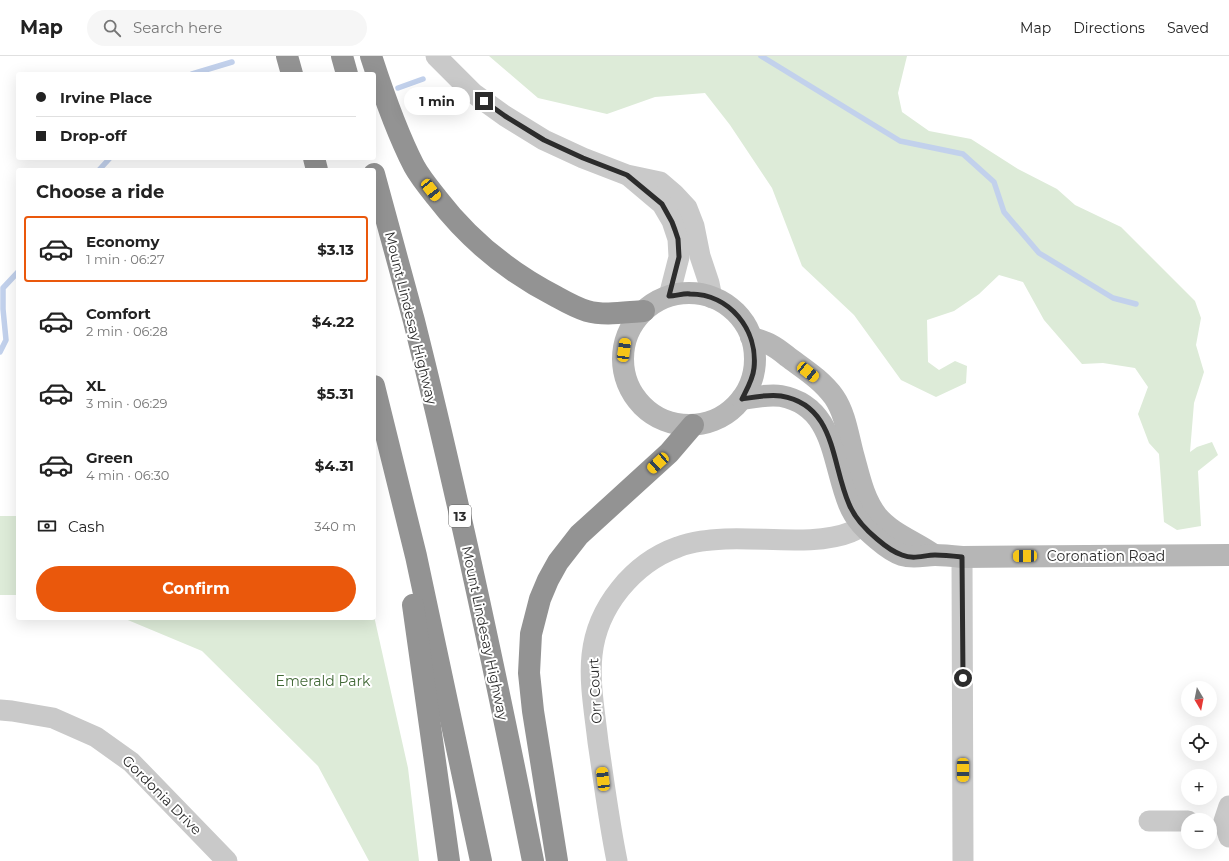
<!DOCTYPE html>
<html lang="en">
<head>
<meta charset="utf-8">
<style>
	body { margin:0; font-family:Montserrat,sans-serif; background:#f6f6f6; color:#222; height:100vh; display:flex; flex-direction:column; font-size:15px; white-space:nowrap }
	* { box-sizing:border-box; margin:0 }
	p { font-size:13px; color:#767676 }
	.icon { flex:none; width:22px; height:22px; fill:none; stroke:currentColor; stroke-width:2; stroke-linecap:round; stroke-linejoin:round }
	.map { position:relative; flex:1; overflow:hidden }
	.sheet { position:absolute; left:16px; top:112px; width:360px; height:452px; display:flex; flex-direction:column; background:#fff; border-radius:4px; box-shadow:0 4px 16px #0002 }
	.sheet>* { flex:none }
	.hud { position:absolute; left:16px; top:16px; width:360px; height:88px; border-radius:4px; box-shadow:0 4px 16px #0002; display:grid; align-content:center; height:88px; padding:0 20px; background:#fff }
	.needle { width:26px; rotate:170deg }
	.controls { position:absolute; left:1181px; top:625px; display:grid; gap:8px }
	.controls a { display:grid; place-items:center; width:36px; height:36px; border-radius:50%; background:#fff; box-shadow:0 4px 16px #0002; font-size:20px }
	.end { position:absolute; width:18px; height:18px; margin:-9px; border:5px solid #2c2c2c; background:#fff; box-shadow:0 0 0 2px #fff }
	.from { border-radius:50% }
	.bubble { position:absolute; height:28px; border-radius:14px; background:#fff; box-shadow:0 4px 16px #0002; font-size:13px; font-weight:700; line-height:28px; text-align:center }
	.car { position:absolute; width:12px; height:24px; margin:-12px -6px; border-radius:5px; box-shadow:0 0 3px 1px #0007; background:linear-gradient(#f5c518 24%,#345 0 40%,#f5c518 0 76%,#345 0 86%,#f5c518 0) }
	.hud b { display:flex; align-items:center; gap:14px; height:38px; font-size:15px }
	.hud b+b { border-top:1px solid #e0e0e0 }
	.hud i { width:10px; height:10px; background:#222 }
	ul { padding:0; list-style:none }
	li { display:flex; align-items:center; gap:12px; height:66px; margin:0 8px 6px; padding:0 12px; border:2px solid transparent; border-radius:4px }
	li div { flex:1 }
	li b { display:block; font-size:15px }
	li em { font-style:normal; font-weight:700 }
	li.selected { border-color:#ea580c }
	li>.icon { width:36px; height:36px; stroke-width:1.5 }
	h2 { padding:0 20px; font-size:18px; line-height:48px }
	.pay { display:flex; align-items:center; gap:10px; height:44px; padding:0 20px; font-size:15px }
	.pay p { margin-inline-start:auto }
	.action { display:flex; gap:8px; margin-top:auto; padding:8px 20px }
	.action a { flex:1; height:46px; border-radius:24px; background:#ea580c; color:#fff; font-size:16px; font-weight:700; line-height:46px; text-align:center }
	header { display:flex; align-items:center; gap:24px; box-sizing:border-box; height:56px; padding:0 20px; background:#fff; border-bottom:1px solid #e0e0e0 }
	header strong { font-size:19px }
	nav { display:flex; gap:22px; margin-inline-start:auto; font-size:14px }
	.search { width:280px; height:36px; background:#f6f6f6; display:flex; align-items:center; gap:10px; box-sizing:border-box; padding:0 14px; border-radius:22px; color:#767676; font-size:15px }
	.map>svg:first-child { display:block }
	.green { fill:#ddebd8 }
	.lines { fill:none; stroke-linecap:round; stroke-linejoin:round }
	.stream { stroke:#c2d1ec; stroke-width:5.5 }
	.street { stroke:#c9c9c9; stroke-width:21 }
	.secondary { stroke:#b6b6b6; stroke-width:22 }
	.highway { stroke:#939393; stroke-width:22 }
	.route { stroke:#2c2c2c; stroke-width:5 }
	.labels { text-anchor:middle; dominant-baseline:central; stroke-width:4; stroke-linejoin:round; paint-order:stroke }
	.shield { fill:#fff; stroke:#6b6b6b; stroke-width:1 }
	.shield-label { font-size:13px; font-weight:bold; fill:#2c2c2c }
	.street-label { font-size:14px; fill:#2c2c2c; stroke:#fff }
	.park-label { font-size:14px; fill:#426937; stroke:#fff }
</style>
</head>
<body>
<header>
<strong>Map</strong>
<div class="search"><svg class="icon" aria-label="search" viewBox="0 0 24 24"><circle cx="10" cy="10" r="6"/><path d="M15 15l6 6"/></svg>Search here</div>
<nav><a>Map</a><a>Directions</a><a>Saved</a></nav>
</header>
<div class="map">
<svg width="1229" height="805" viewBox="0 0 1229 805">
	<rect width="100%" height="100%" fill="#fff"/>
	<g class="green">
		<polygon points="489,0 907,0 898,37 902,56 929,75 971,83 1018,113 1057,133 1075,149 1121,171 1195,245 1201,262 1196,289 1204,316 1194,347 1190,396 1197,391 1212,386 1218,399 1198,415 1201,470 1177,474 1164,466 1159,398 1149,387 1138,358 1148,331 1135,312 1103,307 1082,308 1044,264 1023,226 999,219 979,238 954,255 927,264 928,306 939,314 955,305 967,310 966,327 936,341 901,324 854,259 802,210 772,132 730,69 705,37 655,41 607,58 538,42"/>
		<rect x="0" y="460" width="18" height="79"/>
		<polygon points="374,560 408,712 419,805 369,805 318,710 202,595 123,562 374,562"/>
	</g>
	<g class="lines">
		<g class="stream">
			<polyline points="761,0 900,85 963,98 994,126 1004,156 1039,197 1113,242 1136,248"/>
			<polyline points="192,18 232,6"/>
			<polyline points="398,32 423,23"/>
			<polyline points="99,114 110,102"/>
			<polyline points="0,296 6,284 3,253 3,232 18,216"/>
		</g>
		<g class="street">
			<polyline points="436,0 473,37 505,60 544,84 583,102 627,119 660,126 674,138 687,152 694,170 700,200 709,227 712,242"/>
			<polyline points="630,121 662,148 672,165 678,183 679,201 669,240"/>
			<polyline points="962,501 963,805"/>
			<polyline points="0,654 12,655 53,662 96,681 131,706 227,805"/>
			<polyline points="1229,750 1224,765 1229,781"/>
			<polyline points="1149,765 1188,765"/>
			<path d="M 617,805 C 609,766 604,726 598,686 C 595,658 589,627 592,599 C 597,551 633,507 678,491 C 693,485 709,484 725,483 C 762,481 817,490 851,476 C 860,472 868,466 877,461"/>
		</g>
		<g class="secondary">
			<circle cx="689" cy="303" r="66"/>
			<path d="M 751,281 C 758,284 765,286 771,289 C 777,292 783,297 788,301 C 804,313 822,324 834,341 C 845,357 848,379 853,398 C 859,419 863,442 877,460 C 892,478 916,486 934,499"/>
			<path d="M 742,343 C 754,341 769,338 781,340 C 835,350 832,407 849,448 C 855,463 865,473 877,483 C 884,489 893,496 902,499 C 914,503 924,499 935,499 C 944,499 953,500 962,501 L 1229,499"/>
		</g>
		<g class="highway">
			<polyline points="287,0 292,18"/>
			<polyline points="342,0 347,18"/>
			<path d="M 371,0 C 383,37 396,75 414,110 C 420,121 429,132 437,142 C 470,185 508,216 557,241 C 566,246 577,252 587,255 C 605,260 626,256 644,255"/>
			<polyline points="314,102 317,114"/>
			<path d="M 374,118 C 387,167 401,216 414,265 C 459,444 497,624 533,805"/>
			<polyline points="374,330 416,500 481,805"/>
			<polyline points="413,549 449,805"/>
			<polyline points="557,805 533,655 529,617 531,578 540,543 548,524 558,506 579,479 669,397 693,369"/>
		</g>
	</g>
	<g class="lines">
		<path class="route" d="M 484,45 L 505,60 L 544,84 L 583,102 L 627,119 L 662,148 L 672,166 L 675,174 L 678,183 L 679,201 L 669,240 C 676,240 684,237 690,238 C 730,238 758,274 754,312 C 753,323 747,333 742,343 C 754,341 769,338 781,340 C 836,349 831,407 849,448 C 855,463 865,473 877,483 C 884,489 893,496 902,499 C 914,504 924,499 935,499 C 944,499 953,500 962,501 L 963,622"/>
	</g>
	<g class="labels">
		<rect class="shield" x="449" y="449" width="22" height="22" rx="3"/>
		<g class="shield-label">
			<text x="460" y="460">13</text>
		</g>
		<g class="street-label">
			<text transform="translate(411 262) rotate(76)">Mount Lindesay Highway</text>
			<text x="1106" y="500">Coronation Road</text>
			<text transform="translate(485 577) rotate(78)">Mount Lindesay Highway</text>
			<text transform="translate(595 635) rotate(-93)">Orr Court</text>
			<text transform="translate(162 739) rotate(45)">Gordonia Drive</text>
		</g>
		<g class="park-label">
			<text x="323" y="625">Emerald Park</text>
		</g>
	</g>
</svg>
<div class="controls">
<a><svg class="needle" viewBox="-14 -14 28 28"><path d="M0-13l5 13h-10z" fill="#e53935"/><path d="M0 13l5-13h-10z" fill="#767676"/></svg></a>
<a><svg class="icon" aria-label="locate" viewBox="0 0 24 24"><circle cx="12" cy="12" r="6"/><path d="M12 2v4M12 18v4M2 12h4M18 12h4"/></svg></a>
<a>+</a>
<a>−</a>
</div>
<i class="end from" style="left:963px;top:622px"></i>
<i class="end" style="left:484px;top:45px"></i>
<div class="bubble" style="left:404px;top:31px;width:66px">1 min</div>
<i class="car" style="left:431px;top:134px;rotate:142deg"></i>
<i class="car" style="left:624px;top:294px;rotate:8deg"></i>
<i class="car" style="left:808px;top:316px;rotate:129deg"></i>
<i class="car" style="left:658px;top:407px;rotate:228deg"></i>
<i class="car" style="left:1025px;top:500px;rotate:269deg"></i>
<i class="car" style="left:963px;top:714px;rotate:180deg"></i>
<i class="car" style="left:603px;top:723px;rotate:353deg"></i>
<div class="hud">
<b><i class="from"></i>Irvine Place</b>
<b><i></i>Drop-off</b>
</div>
<section class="sheet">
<h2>Choose a ride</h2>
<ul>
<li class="selected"><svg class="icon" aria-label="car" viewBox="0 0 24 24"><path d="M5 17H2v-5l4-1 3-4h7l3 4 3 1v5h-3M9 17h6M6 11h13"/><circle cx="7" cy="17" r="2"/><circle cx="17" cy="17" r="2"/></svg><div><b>Economy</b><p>1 min · 06:27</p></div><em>$3.13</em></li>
<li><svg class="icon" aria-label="car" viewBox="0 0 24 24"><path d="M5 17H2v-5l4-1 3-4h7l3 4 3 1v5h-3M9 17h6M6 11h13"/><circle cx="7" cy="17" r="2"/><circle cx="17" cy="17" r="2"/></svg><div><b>Comfort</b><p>2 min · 06:28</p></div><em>$4.22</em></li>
<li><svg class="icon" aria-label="car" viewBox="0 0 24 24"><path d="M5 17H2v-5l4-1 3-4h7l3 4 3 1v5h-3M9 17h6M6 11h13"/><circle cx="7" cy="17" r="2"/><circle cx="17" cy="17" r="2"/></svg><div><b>XL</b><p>3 min · 06:29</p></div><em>$5.31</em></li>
<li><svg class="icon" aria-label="car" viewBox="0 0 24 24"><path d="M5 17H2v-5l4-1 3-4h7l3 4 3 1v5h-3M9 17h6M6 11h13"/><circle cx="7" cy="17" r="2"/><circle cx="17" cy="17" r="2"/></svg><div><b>Green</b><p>4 min · 06:30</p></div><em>$4.31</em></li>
</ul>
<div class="pay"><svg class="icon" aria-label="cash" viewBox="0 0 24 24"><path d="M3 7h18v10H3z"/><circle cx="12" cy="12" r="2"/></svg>Cash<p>340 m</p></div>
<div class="action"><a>Confirm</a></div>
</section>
</div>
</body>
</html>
